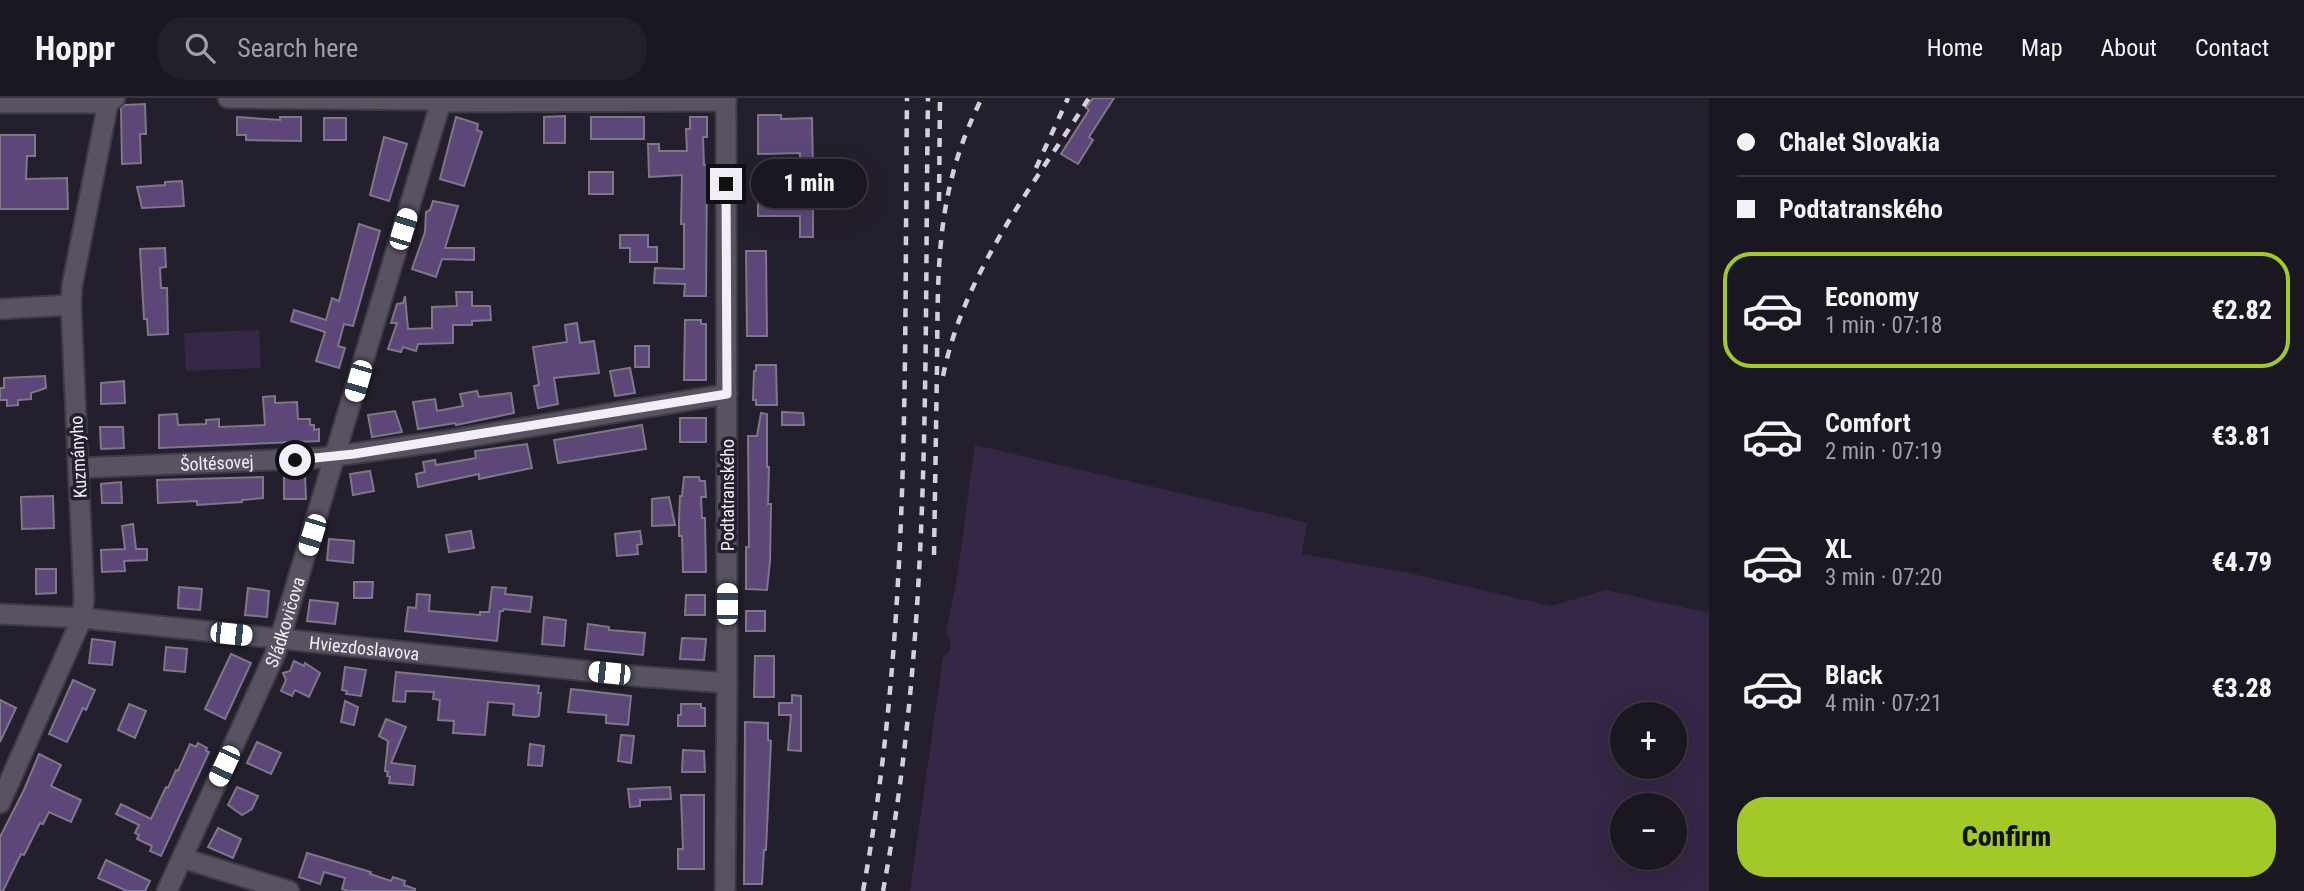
<!DOCTYPE html>
<html lang="en">
<head>
<meta charset="utf-8">
<style>
	body { margin:0; font-family:"Roboto Condensed",sans-serif; background:#24202a; color:#f1f3f6; height:100vh; display:flex; flex-direction:column; font-size:26px; white-space:nowrap }
	* { box-sizing:border-box; margin:0 }
	p { font-size:23px; color:#a09fa5 }
	.icon { flex:none; width:38px; height:38px; fill:none; stroke:currentColor; stroke-width:2; stroke-linecap:round; stroke-linejoin:round }
	.map { position:relative; flex:1; overflow:hidden }
	.sheet { display:flex; flex-direction:column; background:#1b1721; width:595px }
	.sheet>* { flex:none }
	.banner { display:grid; align-content:center; height:154px; padding:0 28px; background:#1b1721 }
	.controls { position:absolute; left:1610px; top:604px; display:grid; gap:14px }
	.controls a { display:grid; place-items:center; width:77px; height:77px; border-radius:50%; background:#1b1721; box-shadow:0 7px 28px #0002,0 0 0 2px #39363f; font-size:35px }
	.end { position:absolute; width:32px; height:32px; margin:-16px; border:9px solid #f2eef8; background:#111; box-shadow:0 0 0 4px #111 }
	.from { border-radius:50% }
	.bubble { position:absolute; height:49px; border-radius:24px; background:#1b1721; box-shadow:0 7px 28px #0002,0 0 0 2px #39363f; font-size:23px; font-weight:800; line-height:49px; text-align:center }
	.car { position:absolute; width:21px; height:42px; margin:-21px -10px; border-radius:9px; box-shadow:0 0 5px 2px #0007; background:linear-gradient(#fff 24%,#345 0 40%,#fff 0 76%,#345 0 86%,#fff 0) }
	.banner b { display:flex; align-items:center; gap:24px; height:66px; font-size:26px }
	.banner b+b { border-top:2px solid #39363f }
	.banner i { width:18px; height:18px; background:#f1f3f6 }
	ul { padding:0; list-style:none }
	li { display:flex; align-items:center; gap:21px; height:116px; margin:0 14px 10px; padding:0 14px; border:4px solid transparent; border-radius:28px }
	li div { flex:1 }
	li b { display:block; font-size:26px }
	li em { font-style:normal; font-weight:800 }
	li.current { border-color:#a2c928 }
	li>.icon { width:63px; height:63px; stroke-width:1.5 }
	.action { display:flex; gap:14px; margin-top:auto; padding:14px 28px }
	.action a { flex:1; height:80px; border-radius:28px; background:#a2c928; color:#111; font-size:28px; font-weight:800; line-height:80px; text-align:center }
	header { display:flex; align-items:center; gap:42px; box-sizing:border-box; height:98px; padding:0 35px; background:#1b1721; border-bottom:2px solid #39363f }
	header strong { font-size:33px }
	nav { display:flex; gap:38px; margin-inline-start:auto; font-size:24px }
	.search { width:490px; height:63px; background:#24202a; display:flex; align-items:center; gap:18px; box-sizing:border-box; padding:0 24px; border-radius:28px; color:#a09fa5; font-size:26px }
	main { display:flex; flex:1; min-height:0 }
	.map>svg:first-child { display:block }
	.green { fill:#352746; fill-rule:evenodd }
	.building { fill:#5c4778; stroke:#7d7787; stroke-width:2 }
	.lines { fill:none; stroke-linecap:round; stroke-linejoin:round }
	.minor-casing { stroke:#3f3b46; stroke-width:23 }
	.minor { stroke:#585261; stroke-width:19 }
	.rail { stroke:#d4d0db; stroke-width:4.5; stroke-dasharray:9 9; stroke-linecap:butt }
	.route { stroke:#f2eef8; stroke-width:9 }
	.labels { text-anchor:middle; dominant-baseline:central; stroke-width:7; stroke-linejoin:round; paint-order:stroke }
	.street-label { font-size:18px; fill:#f2eef8; stroke:#241f2c }
</style>
</head>
<body>
<header>
<strong>Hoppr</strong>
<div class="search"><svg class="icon" aria-label="search" viewBox="0 0 24 24"><circle cx="10" cy="10" r="6"/><path d="M15 15l6 6"/></svg>Search here</div>
<nav><a>Home</a><a>Map</a><a>About</a><a>Contact</a></nav>
</header>
<main>
<div class="map">
<svg width="1709" height="793" viewBox="0 0 1709 793">
	<rect width="100%" height="100%" fill="#241f2c"/>
	<g class="green">
		<polygon points="259,232 261,270 186,273 184,235"/>
		<path d="M 975,347 L 1307,425 L 1302,456 L 1409,475 L 1551,508 L 1606,492 L 1709,515 L 1709,793 L 910,793 L 943,559 L 950,553 L 951,544 L 946,534 L 957,480 ZM 1622,616 L 1675,616 L 1675,668 L 1622,668 ZM 1622,707 L 1675,707 L 1675,760 L 1622,760 Z"/>
	</g>
	<g class="building">
		<polygon points="1093,0 1114,0 1089,39 1093,42 1078,66 1061,56 1089,12 1086,10"/>
		<polygon points="145,6 146,36 140,36 141,65 122,66 121,10 125,7"/>
		<polygon points="758,17 781,17 781,21 812,20 813,69 800,69 800,55 758,56"/>
		<polygon points="565,18 565,45 544,45 544,19"/>
		<polygon points="237,19 280,22 280,19 301,19 301,43 246,42 246,37 237,37"/>
		<polygon points="456,19 478,26 477,32 482,34 464,88 440,81"/>
		<rect x="591" y="19" width="53" height="22"/>
		<polygon points="690,19 707,19 707,39 703,39 704,67 707,67 706,198 684,198 685,186 654,185 655,170 684,171 684,126 681,126 682,77 649,79 648,46 659,46 659,53 687,53 686,31 690,31"/>
		<rect x="324" y="20" width="22" height="22"/>
		<polygon points="0,37 35,37 35,58 27,58 26,81 67,80 68,111 0,111"/>
		<polygon points="384,39 407,46 389,103 370,97"/>
		<rect x="589" y="74" width="24" height="22"/>
		<polygon points="758,79 781,79 781,92 813,92 813,139 800,139 800,118 758,118"/>
		<polygon points="182,83 184,108 142,110 137,89 165,87 165,84"/>
		<polygon points="433,103 458,108 445,150 474,150 474,162 442,161 436,179 412,171 425,134 426,114 430,112"/>
		<polygon points="359,126 380,133 353,228 344,226 338,248 345,250 339,270 316,263 325,234 291,223 294,212 326,222 332,200 339,203"/>
		<polygon points="620,137 648,137 648,149 657,149 657,164 630,164 630,150 620,150"/>
		<polygon points="165,150 166,169 160,170 161,190 167,190 168,236 148,237 147,221 144,221 140,151"/>
		<polygon points="746,153 766,153 767,238 747,238"/>
		<polygon points="456,194 472,194 472,208 490,208 491,222 472,223 472,227 453,227 453,245 418,246 416,253 403,249 401,254 388,251 397,225 391,225 397,206 403,205 405,198 408,231 432,230 432,209 457,208"/>
		<polygon points="685,222 701,222 701,226 706,226 706,282 684,282"/>
		<polygon points="577,225 580,245 594,243 599,275 554,280 558,306 538,310 534,288 539,287 533,249 567,244 565,227"/>
		<rect x="635" y="248" width="14" height="21"/>
		<polygon points="756,267 776,267 777,307 756,307 756,302 753,302 754,273 756,273"/>
		<polygon points="630,270 635,295 615,298 610,273"/>
		<polygon points="45,278 46,290 31,295 31,301 18,302 18,307 7,308 7,302 0,302 0,290 4,290 4,280"/>
		<polygon points="124,283 125,305 101,306 101,285"/>
		<polygon points="477,293 479,299 511,295 514,315 456,327 455,325 418,331 413,304 435,301 437,313 463,308 460,296"/>
		<polygon points="275,298 275,305 297,304 298,321 310,321 310,327 314,327 314,332 319,331 319,343 159,350 159,317 177,316 178,327 206,326 206,322 219,321 219,329 265,327 263,299"/>
		<polygon points="395,313 402,334 372,339 368,317"/>
		<polygon points="782,314 803,315 804,327 782,327"/>
		<polygon points="761,315 767,316 767,369 769,369 768,406 771,406 770,463 767,492 746,491 746,449 749,449 748,338 757,338"/>
		<rect x="680" y="320" width="26" height="24"/>
		<polygon points="642,327 646,351 558,365 554,342"/>
		<polygon points="100,329 123,329 124,350 101,351"/>
		<polygon points="527,346 532,370 479,381 479,376 418,389 416,376 425,374 423,364 435,362 436,367 476,360 475,353"/>
		<polygon points="370,373 374,393 353,397 350,376"/>
		<polygon points="305,378 306,401 284,401 284,379"/>
		<polygon points="263,379 263,400 242,402 242,404 197,407 197,403 158,405 157,382"/>
		<polygon points="684,379 699,379 700,383 705,383 706,399 701,399 702,420 705,420 706,474 683,474 682,438 679,438 679,422 680,398 682,398"/>
		<polygon points="121,384 122,405 102,405 101,386"/>
		<polygon points="53,398 54,430 22,431 21,399"/>
		<polygon points="669,399 675,427 652,428 652,401"/>
		<polygon points="133,426 136,451 147,451 147,462 124,463 125,473 102,474 101,452 125,451 122,428"/>
		<polygon points="471,433 474,450 449,454 446,437"/>
		<polygon points="640,433 642,446 637,447 638,456 617,458 615,436"/>
		<polygon points="329,441 354,443 353,465 327,462"/>
		<polygon points="36,471 56,471 56,495 36,496"/>
		<polygon points="354,484 373,484 372,500 354,500"/>
		<polygon points="179,489 202,491 200,512 178,510"/>
		<polygon points="492,489 506,490 505,496 532,499 530,514 504,511 503,513 500,513 497,543 405,533 408,509 416,510 417,496 430,497 429,513 480,517 480,514 489,514"/>
		<polygon points="248,490 269,493 267,519 245,517"/>
		<polygon points="686,497 705,497 705,517 685,517"/>
		<polygon points="310,502 338,505 335,526 307,523"/>
		<rect x="746" y="513" width="19" height="20"/>
		<polygon points="544,519 566,522 564,548 542,546"/>
		<polygon points="588,526 609,529 609,532 645,535 643,557 585,551"/>
		<polygon points="682,540 706,541 704,562 680,561"/>
		<polygon points="92,541 115,544 112,567 89,565"/>
		<polygon points="166,549 187,551 185,574 164,572"/>
		<polygon points="231,556 251,565 225,621 205,611"/>
		<polygon points="755,558 774,558 774,599 754,599"/>
		<polygon points="294,563 304,568 305,565 320,575 309,599 295,592 292,598 281,593 286,582 283,575 290,573"/>
		<polygon points="345,569 366,572 361,598 346,596 347,593 342,592"/>
		<polygon points="396,574 539,588 538,595 541,595 539,618 535,619 513,617 514,606 488,604 485,637 453,635 454,623 438,622 440,602 433,601 434,594 406,593 405,604 393,603"/>
		<polygon points="73,582 95,592 86,612 83,610 67,644 49,636"/>
		<polygon points="571,591 631,598 628,627 606,625 606,617 568,614"/>
		<polygon points="792,597 801,598 801,653 788,652 791,617 779,617 779,605 792,605"/>
		<polygon points="0,602 16,610 0,644"/>
		<polygon points="345,603 358,609 354,627 341,624"/>
		<polygon points="129,606 146,613 135,640 118,632"/>
		<polygon points="681,606 701,606 701,610 705,610 705,628 678,628 678,617 681,617"/>
		<polygon points="386,621 406,629 391,665 415,668 413,687 389,685 390,679 387,678 388,674 385,673 388,643 379,638"/>
		<polygon points="745,624 768,625 768,642 771,643 766,752 764,752 762,786 744,786"/>
		<polygon points="621,637 634,638 631,665 618,663"/>
		<polygon points="257,644 281,655 271,676 247,665"/>
		<polygon points="198,645 207,650 206,653 209,654 161,758 150,753 152,748 137,741 139,737 135,735 139,727 116,716 121,706 151,721 166,689 168,690 176,672 178,673 190,646 196,649"/>
		<polygon points="530,646 544,648 542,668 528,667"/>
		<polygon points="683,652 704,653 705,674 682,674"/>
		<polygon points="39,656 61,667 51,688 81,702 71,724 49,714 43,726 40,725 24,757 21,756 3,793 0,793 0,739 24,692"/>
		<polygon points="237,689 258,698 252,711 242,717 228,707"/>
		<polygon points="670,689 671,701 640,702 640,708 630,709 628,691"/>
		<polygon points="681,697 704,697 704,771 678,771 678,751 683,751"/>
		<polygon points="218,730 241,741 233,760 208,749"/>
		<polygon points="307,755 371,774 370,776 391,783 393,779 405,783 404,787 415,791 415,793 348,793 342,791 345,780 324,774 320,786 299,779"/>
		<polygon points="106,762 150,783 145,793 127,793 98,780"/>
	</g>
	<g class="lines">
		<g class="minor-casing">
			<g id="minor">
				<polyline points="228,0 429,2 440,4 726,3"/>
				<polyline points="0,5 95,5 115,0"/>
				<polyline points="0,211 71,207"/>
				<path id="s1" d="M 79,370 L 321,360 L 444,343 L 727,296"/>
				<path id="s2" d="M 0,516 L 82,520 L 635,578 L 727,585"/>
				<polyline points="0,705 82,520 84,500 71,207 72,188 109,0"/>
				<polyline points="182,760 289,793"/>
				<path id="s3" d="M 167,793 L 276,554 L 442,0"/>
				<polyline points="725,793 727,585 726,0"/>
			</g>
		</g>
		<use href="#minor" class="minor"/>
		<g class="rail">
			<polyline points="1036,70 1068,0"/>
			<polyline points="939,103 940,0"/>
			<path d="M 943,278 C 964,174 1033,88 1089,0"/>
			<path d="M 934,457 C 935,395 936,333 937,270 C 938,170 935,92 982,0"/>
			<path d="M 863,793 C 911,531 904,265 907,0"/>
			<path d="M 883,793 C 932,532 924,264 928,0"/>
		</g>
	</g>
	<g class="lines">
		<polyline class="route" points="295,362 354,356 727,296 726,86"/>
	</g>
	<g class="labels">
		<g class="street-label">
			<text transform="translate(78 359) rotate(-93)">Kuzmányho</text>
			<text stroke="none"><textPath href="#s1" startOffset="138">Šoltésovej</textPath></text>
			<text transform="translate(727 397) rotate(-90)">Podtatranského</text>
			<text stroke="none"><textPath href="#s3" startOffset="294">Sládkovičova</textPath></text>
			<text stroke="none"><textPath href="#s2" startOffset="366">Hviezdoslavova</textPath></text>
		</g>
	</g>
</svg>
<div class="controls">
<a>+</a>
<a>−</a>
</div>
<i class="end from" style="left:295px;top:362px"></i>
<i class="end" style="left:726px;top:86px"></i>
<div class="bubble" style="left:751px;top:61px;width:116px">1 min</div>
<i class="car" style="left:403px;top:131px;rotate:17deg"></i>
<i class="car" style="left:358px;top:283px;rotate:196deg"></i>
<i class="car" style="left:312px;top:437px;rotate:197deg"></i>
<i class="car" style="left:727px;top:506px;rotate:0deg"></i>
<i class="car" style="left:231px;top:536px;rotate:96deg"></i>
<i class="car" style="left:609px;top:575px;rotate:276deg"></i>
<i class="car" style="left:224px;top:668px;rotate:205deg"></i>
</div>
<section class="sheet">
<div class="banner">
<b><i class="from"></i>Chalet Slovakia</b>
<b><i></i>Podtatranského</b>
</div>
<ul>
<li class="current"><svg class="icon" aria-label="car" viewBox="0 0 24 24"><path d="M5 17H2v-5l4-1 3-4h7l3 4 3 1v5h-3M9 17h6M6 11h13"/><circle cx="7" cy="17" r="2"/><circle cx="17" cy="17" r="2"/></svg><div><b>Economy</b><p>1 min · 07:18</p></div><em>€2.82</em></li>
<li><svg class="icon" aria-label="car" viewBox="0 0 24 24"><path d="M5 17H2v-5l4-1 3-4h7l3 4 3 1v5h-3M9 17h6M6 11h13"/><circle cx="7" cy="17" r="2"/><circle cx="17" cy="17" r="2"/></svg><div><b>Comfort</b><p>2 min · 07:19</p></div><em>€3.81</em></li>
<li><svg class="icon" aria-label="car" viewBox="0 0 24 24"><path d="M5 17H2v-5l4-1 3-4h7l3 4 3 1v5h-3M9 17h6M6 11h13"/><circle cx="7" cy="17" r="2"/><circle cx="17" cy="17" r="2"/></svg><div><b>XL</b><p>3 min · 07:20</p></div><em>€4.79</em></li>
<li><svg class="icon" aria-label="car" viewBox="0 0 24 24"><path d="M5 17H2v-5l4-1 3-4h7l3 4 3 1v5h-3M9 17h6M6 11h13"/><circle cx="7" cy="17" r="2"/><circle cx="17" cy="17" r="2"/></svg><div><b>Black</b><p>4 min · 07:21</p></div><em>€3.28</em></li>
</ul>
<div class="action"><a>Confirm</a></div>
</section>
</main>
</body>
</html>
